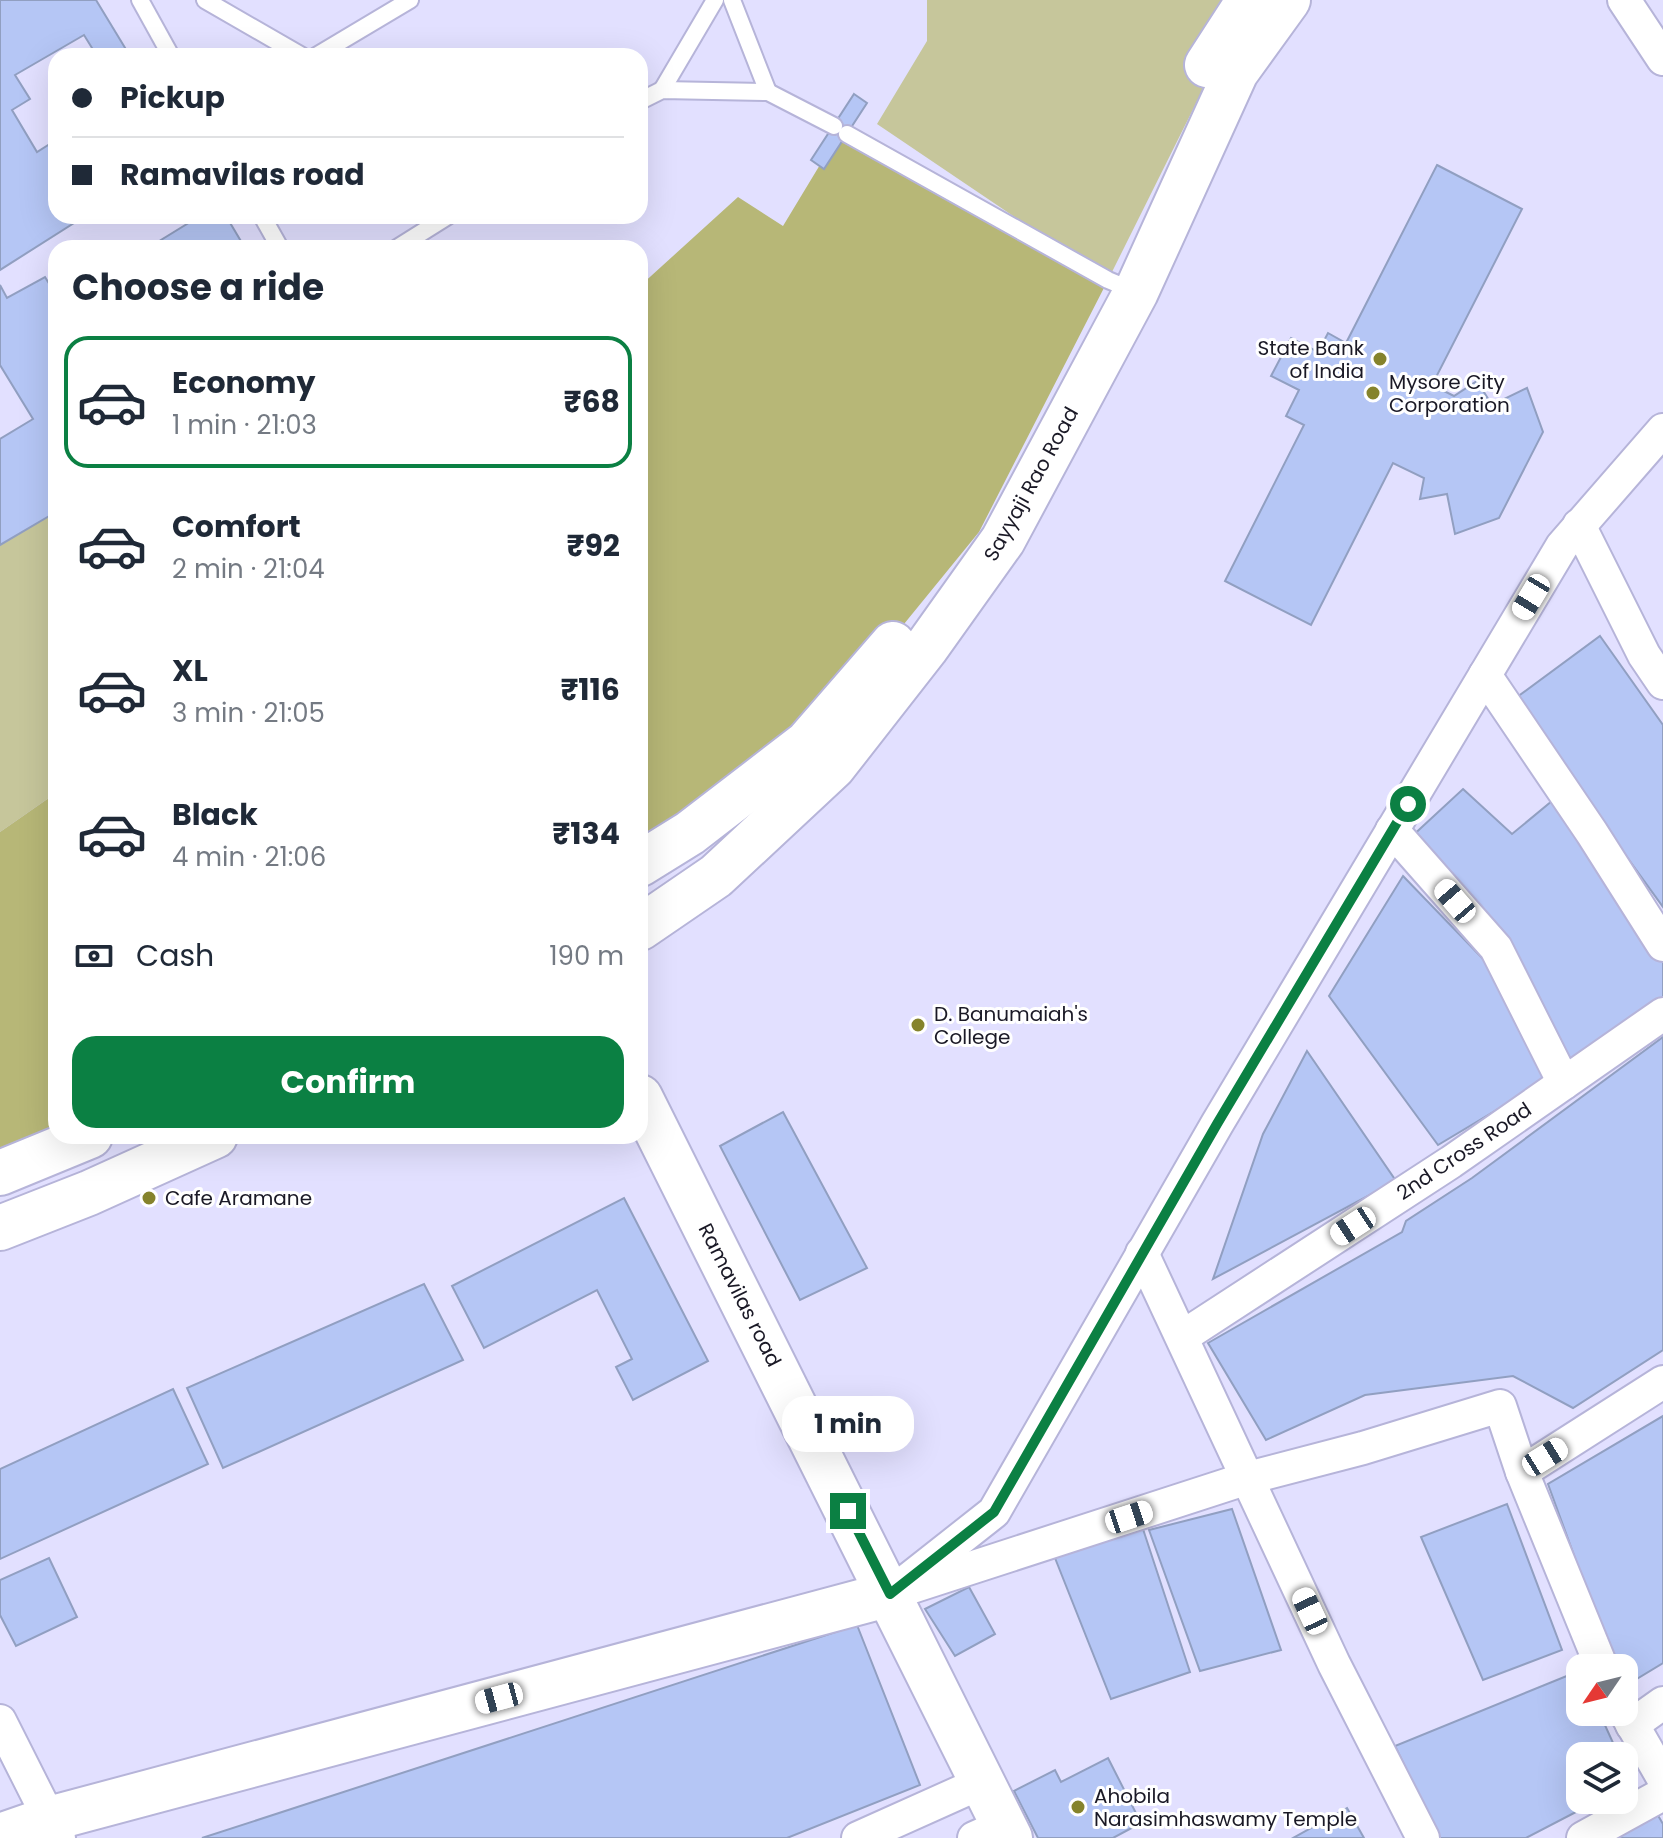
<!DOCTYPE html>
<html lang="en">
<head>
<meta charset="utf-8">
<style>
	body { margin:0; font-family:Poppins,sans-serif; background:#f6f6f7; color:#1f2937; height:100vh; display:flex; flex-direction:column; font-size:30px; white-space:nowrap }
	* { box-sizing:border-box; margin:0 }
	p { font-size:26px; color:#747a83 }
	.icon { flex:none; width:44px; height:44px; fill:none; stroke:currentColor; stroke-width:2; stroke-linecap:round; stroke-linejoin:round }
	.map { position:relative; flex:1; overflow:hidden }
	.drawer { position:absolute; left:48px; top:240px; width:600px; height:904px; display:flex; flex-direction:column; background:#fff; border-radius:24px; box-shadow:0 8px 32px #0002 }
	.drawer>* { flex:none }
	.top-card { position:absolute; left:48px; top:48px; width:600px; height:176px; border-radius:24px; box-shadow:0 8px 32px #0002; display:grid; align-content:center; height:176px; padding:0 24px; background:#fff }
	.needle { width:52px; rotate:235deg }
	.buttons { position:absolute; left:1566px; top:1654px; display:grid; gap:16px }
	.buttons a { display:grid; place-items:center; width:72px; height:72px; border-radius:16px; background:#fff; box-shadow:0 8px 32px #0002; font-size:40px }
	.end { position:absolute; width:36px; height:36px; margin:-18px; border:10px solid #0b8043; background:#fff; box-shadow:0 0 0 4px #fff }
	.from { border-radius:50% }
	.bubble { position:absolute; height:56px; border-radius:24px; background:#fff; box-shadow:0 8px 32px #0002; font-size:26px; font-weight:700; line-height:56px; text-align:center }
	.car { position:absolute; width:24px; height:48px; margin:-24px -12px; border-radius:10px; box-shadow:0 0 6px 2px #0007; background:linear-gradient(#fff 24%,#345 0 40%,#fff 0 76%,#345 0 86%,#fff 0) }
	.top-card b { display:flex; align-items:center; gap:28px; height:76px; font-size:30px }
	.top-card b+b { border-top:2px solid #e0e1e3 }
	.top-card i { width:20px; height:20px; background:#1f2937 }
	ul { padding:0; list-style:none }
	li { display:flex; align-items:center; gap:24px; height:132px; margin:0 16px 12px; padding:0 8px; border:4px solid transparent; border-radius:24px }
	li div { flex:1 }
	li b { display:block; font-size:30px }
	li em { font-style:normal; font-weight:700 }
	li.on { border-color:#0b8043 }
	li>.icon { width:72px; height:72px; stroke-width:1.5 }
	h2 { padding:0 24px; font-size:36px; line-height:96px }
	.pay { display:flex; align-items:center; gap:20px; height:88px; padding:0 24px; font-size:30px }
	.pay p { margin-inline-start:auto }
	.action { display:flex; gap:16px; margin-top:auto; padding:16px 24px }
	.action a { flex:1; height:92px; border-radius:24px; background:#0b8043; color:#fff; font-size:32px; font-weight:700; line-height:92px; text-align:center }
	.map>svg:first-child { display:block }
	.green { fill:#c6c69b }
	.forest { fill:#b7b777 }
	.building { fill:#b5c6f5; stroke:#919fc1; stroke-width:2 }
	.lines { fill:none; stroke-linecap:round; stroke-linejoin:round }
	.lane-casing { stroke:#b6b4d9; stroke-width:20 }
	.street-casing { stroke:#b6b4d9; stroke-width:36 }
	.secondary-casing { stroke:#b6b4d9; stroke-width:48 }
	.lane { stroke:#fff; stroke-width:16 }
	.street { stroke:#fff; stroke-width:32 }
	.secondary { stroke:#fff; stroke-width:44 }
	.route { stroke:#0b8043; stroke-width:10 }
	.poi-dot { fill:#85832c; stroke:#fff; stroke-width:3 }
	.labels { text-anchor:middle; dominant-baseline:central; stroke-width:6; stroke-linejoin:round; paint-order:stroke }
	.poi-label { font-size:20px; fill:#1a1926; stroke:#fff; text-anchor:start }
	.street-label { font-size:20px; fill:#1a1926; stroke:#fff }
</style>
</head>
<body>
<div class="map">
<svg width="1663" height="1838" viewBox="0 0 1663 1838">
	<rect width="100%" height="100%" fill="#e2e0ff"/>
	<g class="green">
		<polygon points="927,0 1250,0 1241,13 1108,280 877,124 927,41"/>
		<polygon points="56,512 56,793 0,832 0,545"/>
	</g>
	<g class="forest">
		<polygon points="841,130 1108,280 979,532 807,743 640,864 640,286 738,197 783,226"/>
		<polygon points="56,793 56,1136 0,1173 0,832"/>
	</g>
	<g class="building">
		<polygon points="0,0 96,0 130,56 97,56 84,35 15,75 30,99 12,110 37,152 56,140 56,216 85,216 0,270"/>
		<polygon points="854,94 867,103 824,169 811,160"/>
		<polygon points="1437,165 1522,209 1432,385 1454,396 1477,381 1492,405 1527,388 1543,432 1499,518 1455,534 1447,494 1420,499 1424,478 1393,463 1311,625 1225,581 1304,425 1286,416 1299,390 1271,376 1291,338 1318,352 1328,333 1346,343"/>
		<polygon points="200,216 226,216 245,248 148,248"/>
		<polygon points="45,277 56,295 56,512 0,545 0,439 33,419 0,365 0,285 7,298"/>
		<polygon points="1600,636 1663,725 1663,907 1513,700"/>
		<polygon points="1463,789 1512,834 1558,796 1663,960 1663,1001 1568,1062 1408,840"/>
		<polygon points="1403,876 1488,964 1547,1080 1438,1145 1329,996"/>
		<polygon points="1663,1037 1663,1350 1573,1408 1513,1376 1365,1395 1266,1440 1208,1343 1402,1232 1406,1221 1472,1178"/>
		<polygon points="1307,1051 1396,1181 1213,1279 1263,1134"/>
		<polygon points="783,1112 867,1268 800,1300 720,1146"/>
		<polygon points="624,1198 708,1361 633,1400 616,1367 632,1359 597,1290 484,1348 452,1286"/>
		<polygon points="424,1284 463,1360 223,1468 187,1388"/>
		<polygon points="173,1389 208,1464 0,1559 0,1469"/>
		<polygon points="1663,1416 1663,1663 1635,1680 1611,1657 1548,1484"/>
		<polygon points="1507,1504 1562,1650 1483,1680 1421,1537"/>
		<polygon points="1232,1509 1281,1650 1200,1671 1149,1530"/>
		<polygon points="1142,1526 1190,1672 1111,1699 1053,1553"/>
		<polygon points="49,1558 77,1617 16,1646 0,1615 0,1580"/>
		<polygon points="969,1587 995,1634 955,1656 925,1609"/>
		<polygon points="857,1625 920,1785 787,1838 202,1838"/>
		<polygon points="1579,1671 1580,1712 1599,1712 1619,1756 1580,1756 1580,1800 1599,1800 1526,1838 1439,1838 1395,1746"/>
		<polygon points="1108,1758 1141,1823 1113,1838 1038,1838 1014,1791 1055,1770 1061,1782"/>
		<polygon points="1347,1808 1364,1838 1293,1838"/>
		<polygon points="1656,1812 1663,1824 1663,1838 1606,1838"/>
	</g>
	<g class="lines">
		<g class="lane-casing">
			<g id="lane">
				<polyline points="140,0 171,56"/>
				<polyline points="205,0 302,56"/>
				<polyline points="732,0 768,92"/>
				<polyline points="316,56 410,0"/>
				<polyline points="662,90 715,0"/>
				<polyline points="640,101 662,90 768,92 834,126"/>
				<polyline points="847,134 1108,280 1134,291"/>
				<polyline points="262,216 280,248"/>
				<polyline points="397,248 448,216"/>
			</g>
		</g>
		<g class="street-casing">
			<g id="street">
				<polyline points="1624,0 1663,59"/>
				<polyline points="1579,525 1644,655 1663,683"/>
				<polyline points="1485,675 1592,833 1663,945"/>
				<polyline points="1392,830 1496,948 1564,1083"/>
				<polyline points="1142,1253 1334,1664 1423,1838"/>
				<polyline points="1182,1337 1451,1162 1663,1014"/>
				<polyline points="1522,1472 1602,1668"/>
				<polyline points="912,1587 1248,1478 1363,1448 1500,1406 1522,1472 1663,1382"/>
				<polyline points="890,1594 994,1512 1217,1124 1562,546 1663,430"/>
				<polyline points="1624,1710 1663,1778"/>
				<polyline points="0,1721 59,1838"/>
				<polyline points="1632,1725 1663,1703"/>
				<polyline points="858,1838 983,1782"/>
				<polyline points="974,1838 1003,1825"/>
				<polyline points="1583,1838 1663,1794"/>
			</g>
		</g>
		<g class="secondary-casing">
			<g id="secondary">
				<polyline points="1207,65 1249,0"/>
				<polyline points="640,864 690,833 807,743 893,644"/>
				<polyline points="640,928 716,876 833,767 926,648 1003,540 1136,292 1236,72 1288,0"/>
				<polyline points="640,1097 1010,1838"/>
				<polyline points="0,1173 90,1136"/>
				<polyline points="0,1228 89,1193 215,1136"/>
				<polyline points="0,1836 49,1819 890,1594"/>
			</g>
		</g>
		<use href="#lane" class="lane"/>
		<use href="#street" class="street"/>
		<use href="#secondary" class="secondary"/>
	</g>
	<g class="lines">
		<polyline class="route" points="848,1511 890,1594 994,1512 1217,1124 1408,804"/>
	</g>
	<g class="poi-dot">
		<circle cx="1380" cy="359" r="8"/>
		<circle cx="1373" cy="393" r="8"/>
		<circle cx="918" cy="1025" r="8"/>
		<circle cx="149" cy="1198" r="8"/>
		<circle cx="1078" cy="1807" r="8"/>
	</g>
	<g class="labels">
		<g class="poi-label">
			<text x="1364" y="348" text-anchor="end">State Bank<tspan x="1364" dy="23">of India</tspan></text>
			<text x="1389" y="382">Mysore City<tspan x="1389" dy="23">Corporation</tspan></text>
			<text x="934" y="1014">D. Banumaiah's<tspan x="934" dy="23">College</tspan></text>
			<text x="165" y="1198">Cafe Aramane</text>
			<text x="1094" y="1796">Ahobila<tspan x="1094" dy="23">Narasimhaswamy Temple</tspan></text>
		</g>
		<g class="street-label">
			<text transform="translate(1031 484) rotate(-61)">Sayyaji Rao Road</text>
			<text transform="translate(1464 1151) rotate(-34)">2nd Cross Road</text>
			<text transform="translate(740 1295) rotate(63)">Ramavilas road</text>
		</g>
	</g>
</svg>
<div class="buttons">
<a><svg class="needle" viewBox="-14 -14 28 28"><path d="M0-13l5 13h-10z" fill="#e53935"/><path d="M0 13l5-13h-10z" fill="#747a83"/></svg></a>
<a><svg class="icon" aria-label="layers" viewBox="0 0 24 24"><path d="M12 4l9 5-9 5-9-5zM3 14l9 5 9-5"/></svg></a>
</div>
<i class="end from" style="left:1408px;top:804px"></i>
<i class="end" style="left:848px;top:1511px"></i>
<div class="bubble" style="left:782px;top:1396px;width:132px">1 min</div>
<i class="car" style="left:1531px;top:597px;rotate:211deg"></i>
<i class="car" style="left:1455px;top:901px;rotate:319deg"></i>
<i class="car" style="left:1353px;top:1226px;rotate:237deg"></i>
<i class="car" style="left:1545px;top:1457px;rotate:58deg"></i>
<i class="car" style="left:1129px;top:1517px;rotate:72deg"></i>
<i class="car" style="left:1310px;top:1611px;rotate:335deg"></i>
<i class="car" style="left:499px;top:1698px;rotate:255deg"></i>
<div class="top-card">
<b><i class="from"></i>Pickup</b>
<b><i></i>Ramavilas road</b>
</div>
<section class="drawer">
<h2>Choose a ride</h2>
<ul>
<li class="on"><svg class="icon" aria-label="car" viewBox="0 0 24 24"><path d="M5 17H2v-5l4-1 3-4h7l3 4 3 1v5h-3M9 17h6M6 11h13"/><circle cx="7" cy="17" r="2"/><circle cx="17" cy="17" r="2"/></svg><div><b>Economy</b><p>1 min · 21:03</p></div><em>₹68</em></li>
<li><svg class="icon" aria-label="car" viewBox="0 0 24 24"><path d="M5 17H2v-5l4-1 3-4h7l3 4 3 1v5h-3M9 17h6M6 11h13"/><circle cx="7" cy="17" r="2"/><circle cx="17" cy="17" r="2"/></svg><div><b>Comfort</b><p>2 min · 21:04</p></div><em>₹92</em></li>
<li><svg class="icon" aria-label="car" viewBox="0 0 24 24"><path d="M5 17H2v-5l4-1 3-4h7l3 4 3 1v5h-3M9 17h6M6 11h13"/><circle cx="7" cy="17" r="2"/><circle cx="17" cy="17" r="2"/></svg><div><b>XL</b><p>3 min · 21:05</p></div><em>₹116</em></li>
<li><svg class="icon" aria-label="car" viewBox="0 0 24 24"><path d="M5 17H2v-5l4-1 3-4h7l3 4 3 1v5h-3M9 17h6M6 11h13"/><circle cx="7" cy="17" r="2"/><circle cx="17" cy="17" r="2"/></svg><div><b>Black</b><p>4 min · 21:06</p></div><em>₹134</em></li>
</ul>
<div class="pay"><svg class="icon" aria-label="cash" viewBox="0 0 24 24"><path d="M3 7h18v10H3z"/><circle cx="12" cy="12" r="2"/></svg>Cash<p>190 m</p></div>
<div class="action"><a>Confirm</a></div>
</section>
</div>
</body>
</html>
